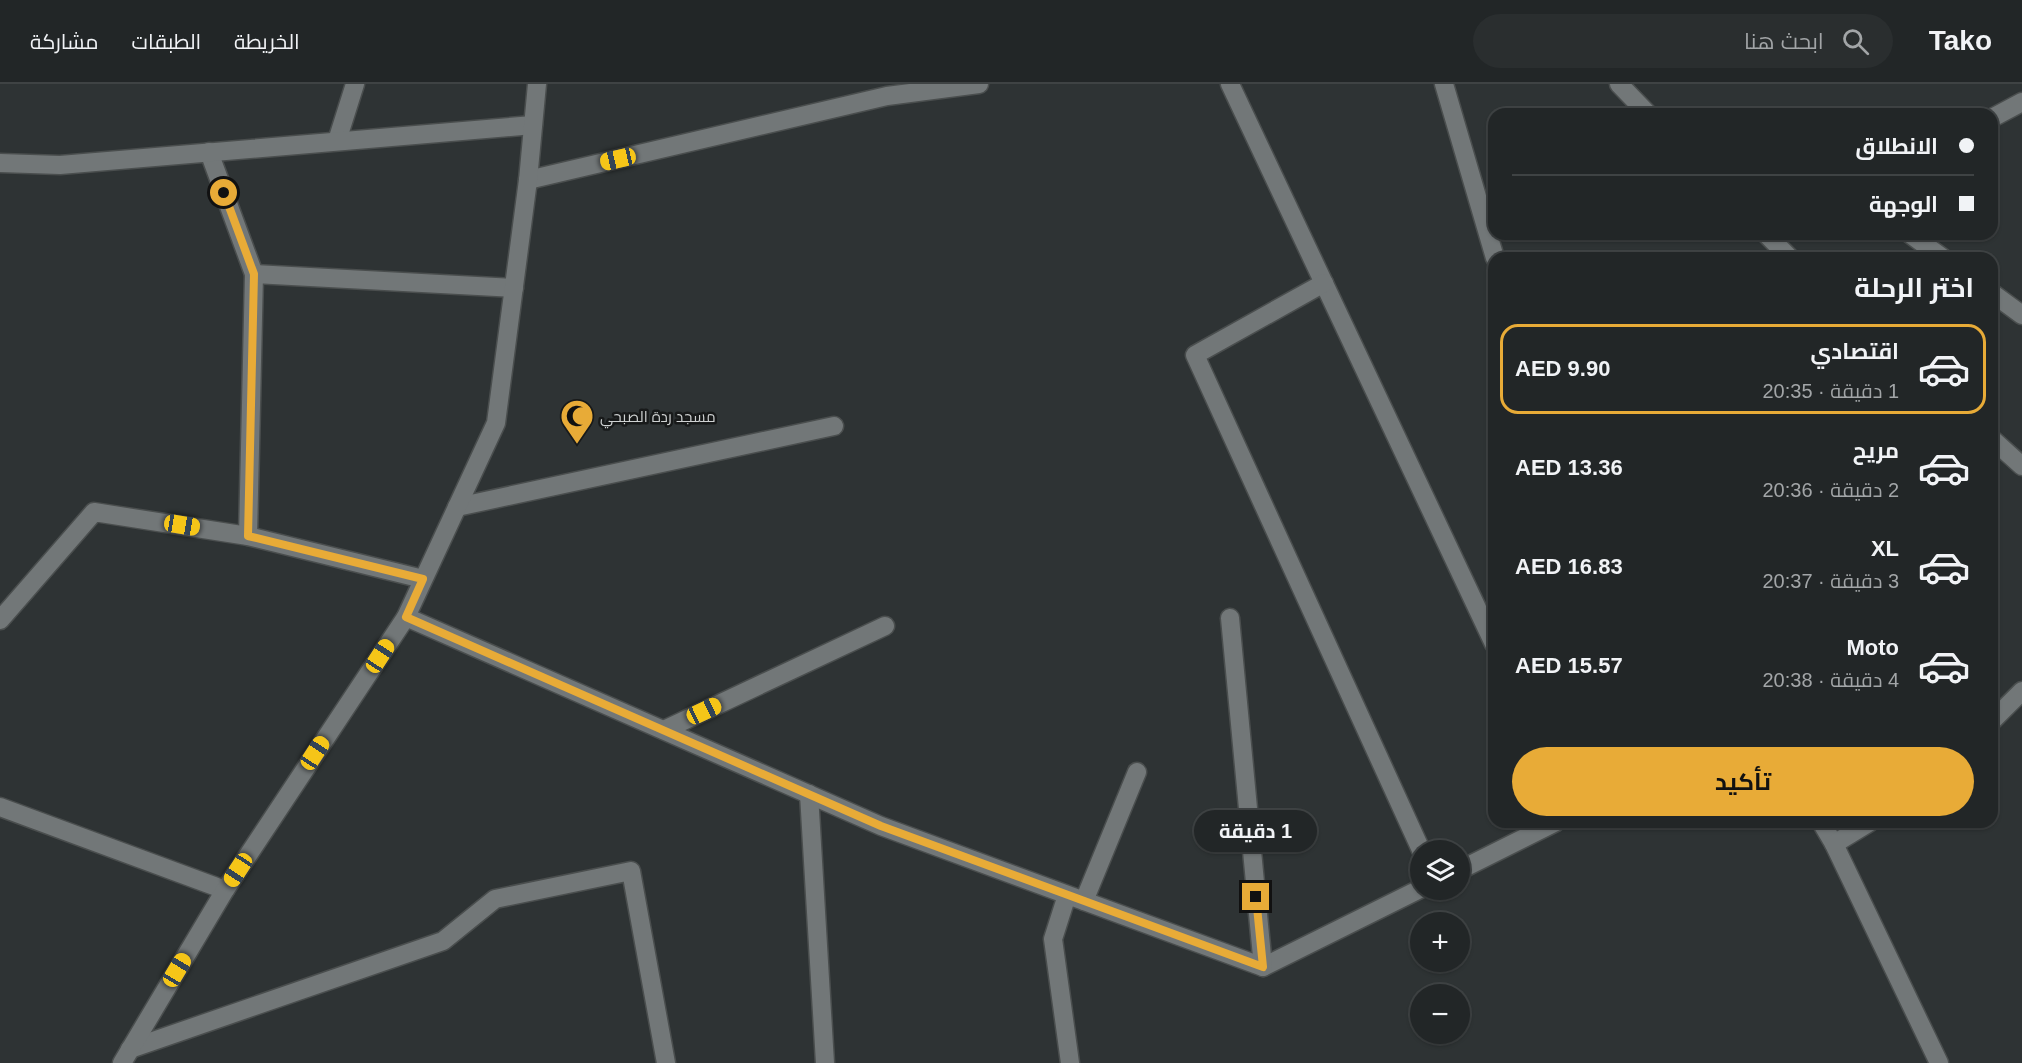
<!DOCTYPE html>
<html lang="ar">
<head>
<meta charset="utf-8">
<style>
	body { margin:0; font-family:Arial,Cairo,sans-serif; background:#2a2e2f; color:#f1f3f6; direction:rtl; height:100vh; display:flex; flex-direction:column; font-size:22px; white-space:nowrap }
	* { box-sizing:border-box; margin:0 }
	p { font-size:20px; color:#a2a5a7 }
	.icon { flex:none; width:33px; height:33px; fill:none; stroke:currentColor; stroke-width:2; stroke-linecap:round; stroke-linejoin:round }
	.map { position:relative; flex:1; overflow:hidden; direction:ltr }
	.side { position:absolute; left:1488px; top:168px; width:510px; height:576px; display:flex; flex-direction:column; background:#222627; border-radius:18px; box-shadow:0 2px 4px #0004,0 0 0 2px #3f4344; direction:rtl }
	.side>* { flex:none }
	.guide { position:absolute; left:1488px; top:24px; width:510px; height:132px; border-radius:18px; box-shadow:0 2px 4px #0004,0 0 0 2px #3f4344; direction:rtl; display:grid; align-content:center; height:132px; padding:0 24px; background:#222627 }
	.tools { position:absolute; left:1410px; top:756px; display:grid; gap:12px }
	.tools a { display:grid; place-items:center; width:60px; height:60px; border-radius:50%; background:#222627; box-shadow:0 2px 4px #0004,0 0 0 2px #3f4344; font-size:30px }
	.end { position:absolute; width:27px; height:27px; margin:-14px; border:8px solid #e8ab37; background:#111; box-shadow:0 0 0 3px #111 }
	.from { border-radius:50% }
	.bubble { position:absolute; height:42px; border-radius:21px; background:#222627; box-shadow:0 2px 4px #0004,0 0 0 2px #3f4344; font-size:20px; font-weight:700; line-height:42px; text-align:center; direction:rtl }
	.car { position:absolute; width:18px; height:36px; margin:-18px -9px; border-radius:8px; box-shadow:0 0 4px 2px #0007; background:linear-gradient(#f5c518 24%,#345 0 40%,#f5c518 0 76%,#345 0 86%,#f5c518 0) }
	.guide b { display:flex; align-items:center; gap:21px; height:57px; font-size:22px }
	.guide b+b { border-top:2px solid #3f4344 }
	.guide i { width:15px; height:15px; background:#f1f3f6 }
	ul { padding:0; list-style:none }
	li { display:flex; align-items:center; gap:18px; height:90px; margin:0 12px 9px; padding:0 12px; border:3px solid transparent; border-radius:18px }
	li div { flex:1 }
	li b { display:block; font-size:22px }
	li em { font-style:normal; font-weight:700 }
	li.on { border-color:#e8ab37 }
	li>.icon { width:54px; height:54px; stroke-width:1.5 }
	h2 { padding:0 24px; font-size:27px; line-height:72px }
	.button { display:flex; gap:12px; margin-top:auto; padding:12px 24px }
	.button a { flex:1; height:69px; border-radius:36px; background:#e8ab37; color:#111; font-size:24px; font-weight:700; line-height:69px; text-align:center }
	header { display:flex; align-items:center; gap:36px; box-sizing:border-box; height:84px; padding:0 30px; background:#222627; border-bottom:2px solid #3f4344 }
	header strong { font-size:28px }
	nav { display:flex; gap:33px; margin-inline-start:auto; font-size:21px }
	.search { width:420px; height:54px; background:#2a2e2f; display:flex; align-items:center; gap:15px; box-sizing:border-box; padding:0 21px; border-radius:33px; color:#a2a5a7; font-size:22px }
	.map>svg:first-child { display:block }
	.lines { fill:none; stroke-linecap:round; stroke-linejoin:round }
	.minor-casing { stroke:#4a4e4e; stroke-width:21 }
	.minor { stroke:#727778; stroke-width:18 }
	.route { stroke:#e8ab37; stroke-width:8 }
	.labels { text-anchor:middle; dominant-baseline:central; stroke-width:5; stroke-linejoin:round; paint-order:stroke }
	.poi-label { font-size:15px; fill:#cfd2d2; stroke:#181a1a; text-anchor:start }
</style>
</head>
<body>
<header>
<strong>Tako</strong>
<div class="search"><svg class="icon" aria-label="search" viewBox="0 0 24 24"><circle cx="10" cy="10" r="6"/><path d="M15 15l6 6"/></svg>ابحث هنا</div>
<nav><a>الخريطة</a><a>الطبقات</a><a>مشاركة</a></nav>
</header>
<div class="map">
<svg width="2022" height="979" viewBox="0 0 2022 979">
	<rect width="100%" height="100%" fill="#2e3334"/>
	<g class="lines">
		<g class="minor-casing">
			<g id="minor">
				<polyline points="1230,0 1494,560"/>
				<polyline points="1444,0 1495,174"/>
				<polyline points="1619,0 1648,30"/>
				<polyline points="1992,34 2022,18"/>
				<polyline points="337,57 355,0"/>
				<polyline points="209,68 254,190 248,452"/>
				<polyline points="0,79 60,81 533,41"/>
				<polyline points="528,96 887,12 979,0"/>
				<polyline points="1766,150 1790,174"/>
				<polyline points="1910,150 1943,174"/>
				<polyline points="254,190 514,204"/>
				<polyline points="1324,199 1195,271 1421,766"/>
				<polyline points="1992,209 2022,231"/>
				<polyline points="1992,355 2022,382"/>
				<polyline points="457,423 834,342"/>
				<polyline points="406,533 881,742 1263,883 1420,805"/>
				<polyline points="1230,534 1263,883"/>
				<polyline points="0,536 94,428 248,452 423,495"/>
				<polyline points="1992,637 2022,607"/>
				<polyline points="664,646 885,542"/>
				<polyline points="809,710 825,979"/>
				<polyline points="0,723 225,806"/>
				<polyline points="1821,738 1834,760"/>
				<polyline points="1870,738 1834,760 1939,979"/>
				<polyline points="1460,786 1556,738"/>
				<polyline points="1067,811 1053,855 1070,979"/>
				<polyline points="1084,817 1137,688"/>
				<polyline points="130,965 443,857 495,815 631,787 666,979"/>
				<polyline points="122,979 225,806 406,533 496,339 528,96 537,0"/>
			</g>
		</g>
		<use href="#minor" class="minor"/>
	</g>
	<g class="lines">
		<polyline class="route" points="224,109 254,190 248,452 423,495 406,533 881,742 1263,883 1256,813"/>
	</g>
	<defs>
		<g id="mosque-pin" transform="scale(1.725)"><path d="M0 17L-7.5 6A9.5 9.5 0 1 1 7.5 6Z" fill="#e8ab37" stroke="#181a1a"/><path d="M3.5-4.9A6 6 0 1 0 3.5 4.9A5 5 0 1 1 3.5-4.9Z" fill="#111"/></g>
	</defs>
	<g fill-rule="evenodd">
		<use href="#mosque-pin" x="577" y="332"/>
	</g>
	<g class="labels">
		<g class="poi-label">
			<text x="600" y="332">مسجد ردة الصبحي</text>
		</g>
	</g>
</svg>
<div class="tools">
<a><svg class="icon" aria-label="layers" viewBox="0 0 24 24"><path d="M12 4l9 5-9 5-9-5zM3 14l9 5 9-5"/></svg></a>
<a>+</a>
<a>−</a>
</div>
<i class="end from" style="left:224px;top:109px"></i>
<i class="end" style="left:1256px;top:813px"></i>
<div class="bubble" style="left:1194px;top:726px;width:123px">1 دقيقة</div>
<i class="car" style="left:618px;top:75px;rotate:257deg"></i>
<i class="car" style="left:182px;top:441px;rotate:99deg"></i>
<i class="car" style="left:380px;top:572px;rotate:33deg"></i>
<i class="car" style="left:704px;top:627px;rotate:65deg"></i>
<i class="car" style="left:315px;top:669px;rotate:33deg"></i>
<i class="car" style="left:238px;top:786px;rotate:213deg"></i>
<i class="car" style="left:177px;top:886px;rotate:31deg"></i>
<div class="guide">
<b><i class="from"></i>الانطلاق</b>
<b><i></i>الوجهة</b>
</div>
<section class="side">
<h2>اختر الرحلة</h2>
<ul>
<li class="on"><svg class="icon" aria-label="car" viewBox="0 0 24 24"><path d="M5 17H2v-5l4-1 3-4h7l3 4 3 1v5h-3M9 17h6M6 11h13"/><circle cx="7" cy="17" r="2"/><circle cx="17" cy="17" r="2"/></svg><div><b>اقتصادي</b><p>1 دقيقة · 20:35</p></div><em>AED 9.90</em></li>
<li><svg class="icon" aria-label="car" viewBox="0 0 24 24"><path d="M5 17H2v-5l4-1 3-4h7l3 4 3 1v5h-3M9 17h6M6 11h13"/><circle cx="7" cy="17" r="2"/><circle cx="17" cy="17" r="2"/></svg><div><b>مريح</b><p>2 دقيقة · 20:36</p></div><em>AED 13.36</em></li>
<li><svg class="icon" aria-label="car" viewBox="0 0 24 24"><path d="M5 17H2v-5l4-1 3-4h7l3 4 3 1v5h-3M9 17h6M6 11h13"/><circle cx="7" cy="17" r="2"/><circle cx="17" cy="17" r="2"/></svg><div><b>XL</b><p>3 دقيقة · 20:37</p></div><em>AED 16.83</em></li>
<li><svg class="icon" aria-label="car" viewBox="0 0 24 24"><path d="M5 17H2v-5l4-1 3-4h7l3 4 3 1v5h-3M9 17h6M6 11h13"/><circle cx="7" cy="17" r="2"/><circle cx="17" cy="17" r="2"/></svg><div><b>Moto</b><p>4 دقيقة · 20:38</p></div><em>AED 15.57</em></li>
</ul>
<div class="button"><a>تأكيد</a></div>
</section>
</div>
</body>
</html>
